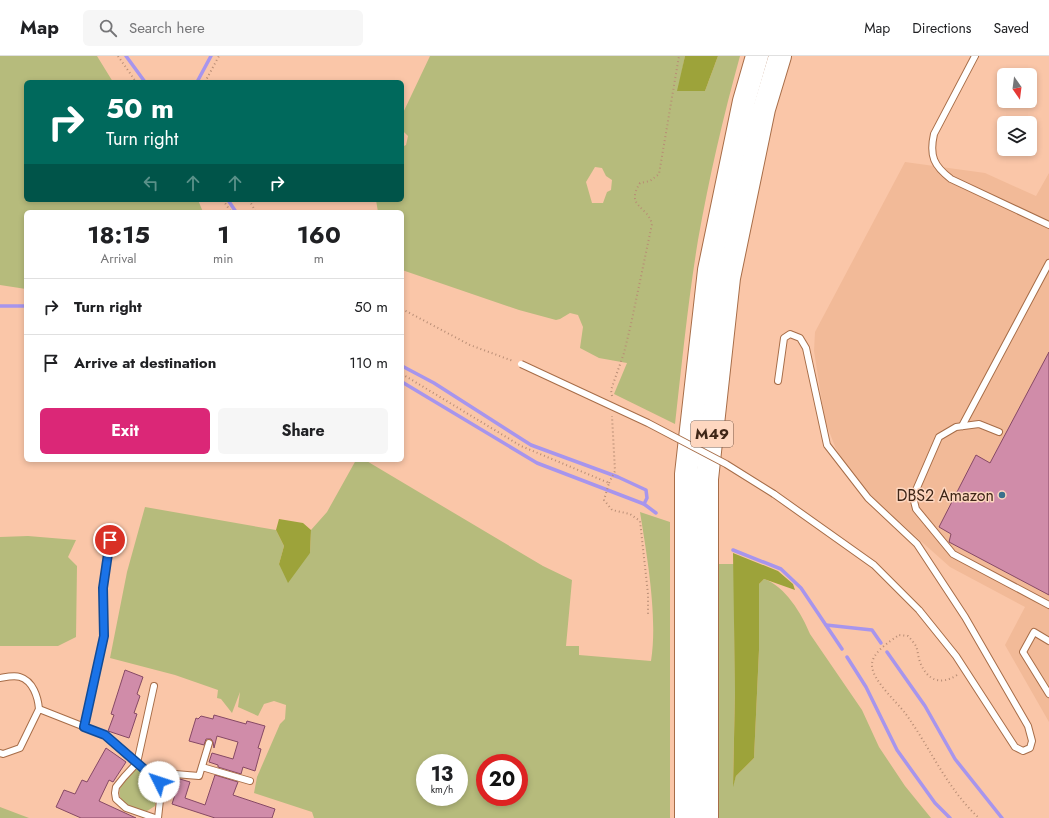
<!DOCTYPE html>
<style>
:root{--surface:#fff;--page:#f6f6f6;--text:#202124;--muted:#757577;--line:#e0e0e0;--accent:#db2777}
body{margin:0;font-family:Jost,sans-serif;background:var(--page);color:var(--text);height:100vh;display:flex;flex-direction:column;font-size:15px;white-space:nowrap}
*{box-sizing:border-box;margin:0}
p{font-size:13px;color:var(--muted)}
.icon{flex:none;width:22px;height:22px;fill:none;stroke:currentColor;stroke-width:2;stroke-linecap:round;stroke-linejoin:round}
.map{position:relative;flex:1;overflow:hidden}
.drawer{position:absolute;left:24px;top:154px;width:380px;height:252px;display:flex;flex-direction:column;background:var(--surface);border-radius:6px;box-shadow:0 2px 6px #0003}
.drawer>*{flex:none}
.banner{position:absolute;left:24px;top:24px;width:380px;height:122px;border-radius:6px;box-shadow:0 2px 6px #0003;background:#00695c;color:#fff;overflow:hidden}
.needle{width:26px;rotate:166deg}
.controls{position:absolute;left:997px;top:12px;display:grid;gap:8px}
.controls a{display:grid;place-items:center;width:40px;height:40px;border-radius:6px;background:var(--surface);box-shadow:0 2px 6px #0003;font-size:20px}
.speed{position:absolute;left:416px;top:698px;display:flex;gap:8px;font-size:20px;font-weight:700;text-align:center}
.speed>*{display:grid;place-content:center;width:52px;height:52px;border-radius:50%;background:var(--surface);box-shadow:0 2px 6px #0003;line-height:1}
.speed small{font-size:10px;font-weight:400}
.speed .limit{border:6px solid #d22;background:#fff;color:#111}
.pin{position:absolute;display:grid;place-items:center;width:34px;height:34px;color:#fff;margin:-17px;border:2px solid #fff;border-radius:50%;box-shadow:0 1px 4px #0007}
.me{position:absolute;width:44px;margin:-22px;rotate:311deg;stroke-linejoin:round;filter:drop-shadow(0 0 3px #0008)}
.turn{display:flex;align-items:center;gap:14px;height:84px;padding:0 16px;font-size:18px}
.turn .icon{width:52px;height:52px;stroke-width:2.5}
.turn b{display:block;font-size:28px;line-height:34px}
.lanes{display:flex;align-items:center;height:38px;padding:0 16px;background:#0003;justify-content:center;gap:20px;direction:ltr}
.lanes .off{opacity:.35}
.eta{display:flex;justify-content:space-evenly;align-items:center;height:68px;text-align:center}
.eta b{font-size:24px;font-weight:700;line-height:28px}
.cta{display:flex;gap:8px;margin-top:auto;padding:8px 16px}
.cta a{flex:1;height:46px;border-radius:6px;background:var(--accent);color:#fff;font-size:16px;font-weight:700;line-height:46px;text-align:center}
.cta a+a{background:var(--page);color:var(--text)}
ul{padding:0;list-style:none}
li{display:flex;align-items:center;gap:12px;height:56px;padding:0 16px;border-top:1px solid var(--line)}
li div{flex:1}
li b{display:block;font-size:15px}
li em{font-style:normal}
header{display:flex;align-items:center;gap:24px;box-sizing:border-box;height:56px;padding:0 20px;background:var(--surface);border-bottom:1px solid var(--line)}
header strong{font-size:19px}
nav{display:flex;gap:22px;margin-inline-start:auto;font-size:14px}
.search{width:280px;height:36px;background:var(--page);display:flex;align-items:center;gap:10px;box-sizing:border-box;padding:0 14px;border-radius:6px;color:var(--muted);font-size:15px}
.map>svg:first-child{display:block}
.built{fill:#f2ba98}
.green{fill:#b6bb7c;fill-rule:evenodd}
.forest{fill:#9da33a}
.lines{fill:none;stroke-linecap:round;stroke-linejoin:round}
.stream{stroke:#a795ed;stroke-width:3.5}
.building{fill:#d08ca9;stroke:#864965}
.lane-casing{stroke:#a76d48;stroke-width:8}
.highway-casing{stroke:#a76d48;stroke-width:24}
.path{stroke:#b88d75;stroke-width:2;stroke-dasharray:1 3;stroke-linecap:butt}
.lane{stroke:#fff;stroke-width:6}
.highway{stroke:#fff;stroke-width:22}
.lane-bridge-casing{stroke:#a76d48;stroke-width:8;stroke-linecap:butt}
.lane-bridge{stroke:#fff;stroke-width:6}
.route-casing{stroke:#114b97;stroke-width:10}
.route{stroke:#1a73e8;stroke-width:7}
.poi-dot{fill:#3a718c;stroke:#fed7c0;stroke-width:1.5}
.labels{text-anchor:middle;stroke-width:3;stroke-linejoin:round;paint-order:stroke}
.shield{fill:#fed7c0;stroke:#785b4a;stroke-width:1}
.shield-label{font-size:15px;font-weight:bold;fill:#3f2617}
.poi-label{font-size:16px;fill:#3f2617;stroke:#fed7c0;text-anchor:end}
</style>
<header>
<strong>Map</strong>
<div class="search"><svg class="icon" aria-label="search" viewBox="0 0 24 24"><circle cx="10" cy="10" r="6"/><path d="M15 15l6 6"/></svg>Search here</div>
<nav><a>Map</a><a>Directions</a><a>Saved</a></nav>
</header>
<div class="map">
<svg width="1049" height="762" viewBox="0 0 1049 762">
<rect width="100%" height="100%" fill="#fac6a8"/>
<path class="built" d="M905 106 985 117 1036 140 1049 117V666L1005 589 1025 551 950 511 878 447 850 414 836 393 825 365 814 295 815 276Z"/>
<g class="green">
<path d="M0 0H97L113 26H26V144H198L203 156H26V233L0 229Z"/>
<path d="M430 0H685L678 35H705L718 0H740C723 61 709 122 698 184 688 245 682 307 675 368L614 338 627 307 599 302 580 292 583 271 578 259 570 257 560 263 556 264 519 254 402 214V156H378L376 144H402V91L406 89 408 80 402 74V59ZM595 111 602 112 606 120 612 124 611 134 607 136 603 147H592L586 126Z"/>
<path d="M356 404H365L543 510 572 524 566 590H579V599L651 605C658 562 647 500 640 456L670 466V762H314L312 756 254 737 257 721 280 668 285 663 286 649 274 645 264 648 258 660 238 651 240 636 232 657 221 643 217 642 218 634 175 619 110 602 127 516 145 451 276 474 284 490 279 508 310 497 311 474 327 456ZM425 707H459V741H425ZM485 707H519V741H485Z"/>
<path d="M28 480 76 484 68 501 77 510 76 581 58 590H0V481Z"/>
<path d="M717 508H734L735 635 733 729 736 720 754 702 759 594V528L764 523C785 530 802 558 810 578L862 654 879 691 905 730 931 762H717Z"/>
<path d="M138 713C152 723 160 732 155 750L147 755C128 753 109 742 126 723 129 718 132 714 138 713Z"/>
<path d="M0 751 29 762H0Z"/>
</g>
<g class="forest">
<path d="M685 0H718L705 35H677Z"/>
<path d="M279 463 303 467 311 474 310 497 288 527 279 508 284 490 276 474Z"/>
<path d="M733 497 778 515 793 528 795 534 764 523 759 528V594L754 702 736 720 733 731 735 635Z"/>
</g>
<g class="lines">
<g class="stream">
<path d="M126 0 145 26"/>
<path d="M197 26 211 0"/>
<path d="M228 144 236 156"/>
<path d="M0 250H26"/>
<path d="M402 310 434 327 531 389 618 421 646 434 647 442 644 448"/>
<path d="M402 326 537 407 644 448 656 457"/>
<path d="M733 494 781 513 801 532 842 593"/>
<path d="M826 569 872 574 881 587"/>
<path d="M887 596 925 650 955 703 1002 762"/>
<path d="M847 601 866 631 897 694 935 747 950 762"/>
</g>
</g>
<g class="building">
<path d="M1049 296V539L949 486 951 478 939 471 976 399 990 407Z"/>
<path d="M125 614 143 621 137 638 140 640 134 657 137 658 129 682 108 675 114 659 111 658Z"/>
<path d="M214 659 246 668 247 665 265 670 258 692 261 693 255 715 243 711 241 718 218 711V709L209 706 212 697 233 703 238 686 217 680 214 692 213 686 211 683H206L204 689 189 685 196 662 198 663 201 660 213 663Z"/>
<path d="M106 692 126 706 113 726 109 724 99 745 136 762H81L56 751 64 734 75 738 82 724 87 726Z"/>
<path d="M215 719 238 726 233 739 275 753 272 762H215L172 748 180 723 190 726 185 742 205 749Z"/>
</g>
<g class="lines">
<defs>
<g id="lane">
<path d="M975 0 934 78C929 100 934 110 951 123L1049 169"/>
<path d="M962 370 1049 207"/>
<path d="M999 376 979 368 956 371 939 381 913 441 916 453 953 498 1049 549"/>
<path d="M774 438 874 509 919 554 956 600 1015 691 1023 695 1030 692 1032 685 1028 670 965 561 917 488 868 442 827 389 806 292 800 282 790 278 784 282 778 325"/>
<path d="M1049 585 1034 576 1023 596 1049 638"/>
<path d="M0 622C6 621 14 619 20 621 33 625 38 641 39 653"/>
<path d="M154 630 137 707 124 721 116 731 115 737 116 743 126 752 155 762"/>
<path d="M84 671 104 580 103 532 110 484"/>
<path d="M0 697 3 698 20 692 39 653 105 679 159 726 160 744 158 762"/>
<path d="M202 711 250 725"/>
<path d="M159 726 175 718 199 720 209 687"/>
</g>
<g id="highway">
<path d="M686 762V418L709 214 744 45 757 0"/>
<path d="M707 762V423L729 222 764 53 780 0"/>
</g>
</defs>
<use href="#lane" class="lane-casing"/>
<use href="#highway" class="highway-casing"/>
<g class="path">
<path d="M118 0 136 26"/>
<path d="M205 26 219 0"/>
<path d="M223 144 231 156"/>
<path d="M249 144 256 156"/>
<path d="M402 253 470 289 513 305"/>
<path d="M402 318 521 390 609 427 604 444 612 454 630 458 640 465 648 538V560"/>
<path d="M612 340 611 334 624 297 631 268 652 168C647 149 625 151 640 127L650 125 659 118 679 0"/>
<path d="M609 427 615 415 612 360"/>
<path d="M957 619C940 630 927 624 920 606 918 601 918 595 916 590 914 587 911 583 908 580L899 579C889 586 871 597 872 610 873 625 896 645 905 657 930 691 947 733 979 762"/>
</g>
<use href="#lane" class="lane"/>
<use href="#highway" class="highway"/>
<defs>
<path id="lane-bridge" d="M521 308 648 367 726 408 774 438"/>
</defs>
<use href="#lane-bridge" class="lane-bridge-casing"/>
<use href="#lane-bridge" class="lane-bridge"/>
</g>
<g class="lines">
<defs>
<path id="route" d="M110 484 103 532 104 580 84 671 105 679 159 726"/>
</defs>
<use href="#route" class="route-casing"/>
<use href="#route" class="route"/>
</g>
<circle class="poi-dot" cx="1002" cy="439" r="4"/>
<g class="labels">
<rect class="shield" x="691" y="365" width="42" height="26" rx="3"/>
<g class="shield-label">
<text x="712" y="383">M49</text>
</g>
<g class="poi-label">
<text x="994" y="445">DBS2 Amazon</text>
</g>
</g>
</svg>
<div class="controls">
<a><svg class="needle" viewBox="-14 -14 28 28"><path d="M0-13l5 13h-10z" fill="#e53935"/><path d="M0 13l5-13h-10z" fill="#757577"/></svg></a>
<a><svg class="icon" aria-label="layers" viewBox="0 0 24 24"><path d="M12 4l9 5-9 5-9-5zM3 14l9 5 9-5"/></svg></a>
</div>
<div class="speed"><div>13<small>km/h</small></div><div class="limit">20</div></div>
<div class="pin" style="left:110px;top:484px;background:#d93025"><svg class="icon" aria-label="arrive" viewBox="0 0 24 24"><path d="M6 21V4h12l-3 4 3 4H6"/></svg></div>
<svg class="me" style="left:159px;top:726px" viewBox="-20 -20 40 40"><circle r="19" fill="#fff"/><path d="M0-13L10 11 0 6-10 11z" fill="#1a73e8"/></svg>
<div class="banner">
<div class="turn"><svg class="icon" aria-label="right" viewBox="0 0 24 24"><path d="M7 20v-9h11M14 6l5 5-5 5"/></svg><div><b>50 m</b>Turn right</div></div>
<div class="lanes"><svg class="icon off" aria-label="left" viewBox="0 0 24 24"><path d="M17 20v-9H6M10 6l-5 5 5 5"/></svg><svg class="icon off" aria-label="ahead" viewBox="0 0 24 24"><path d="M12 20V5M6 11l6-6 6 6"/></svg><svg class="icon off" aria-label="ahead" viewBox="0 0 24 24"><path d="M12 20V5M6 11l6-6 6 6"/></svg><svg class="icon" aria-label="right" viewBox="0 0 24 24"><path d="M7 20v-9h11M14 6l5 5-5 5"/></svg></div>
</div>
<section class="drawer">
<div class="eta">
<div><b>18:15</b><p>Arrival</p></div>
<div><b>1</b><p>min</p></div>
<div><b>160</b><p>m</p></div>
</div>
<ul>
<li><svg class="icon" aria-label="right" viewBox="0 0 24 24"><path d="M7 20v-9h11M14 6l5 5-5 5"/></svg><div><b>Turn right</b></div><em>50 m</em></li>
<li><svg class="icon" aria-label="arrive" viewBox="0 0 24 24"><path d="M6 21V4h12l-3 4 3 4H6"/></svg><div><b>Arrive at destination</b></div><em>110 m</em></li>
</ul>
<div class="cta"><a>Exit</a><a>Share</a></div>
</section>
</div>
